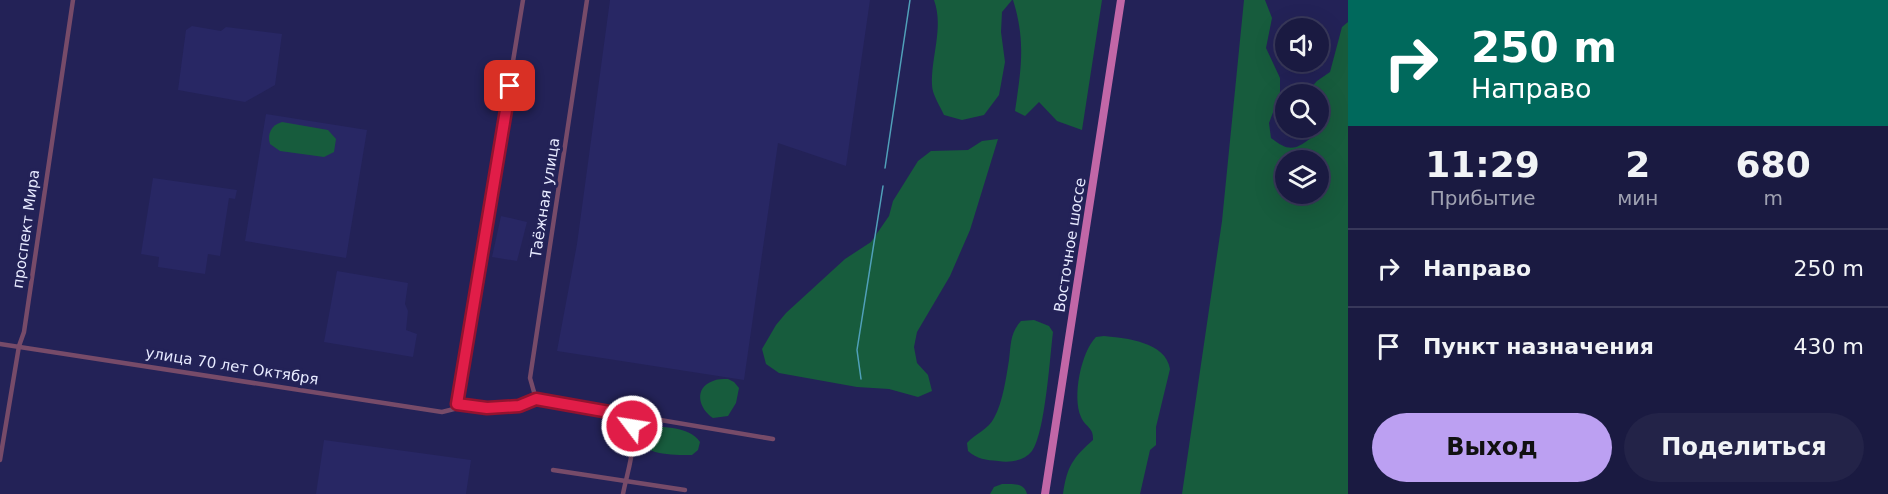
<!DOCTYPE html>
<html lang="ru">
<meta charset="utf-8">
<style>
:root{--surface:#1a1a41;--page:#232348;--text:#f1f3f6;--muted:#9fa1b1;--line:#38385a;--accent:#bca0f2}
body{margin:0;font-family:"DejaVu Sans",sans-serif;background:var(--page);color:var(--text);height:100vh;display:flex;flex-direction:column;font-size:22px;white-space:nowrap}
*{box-sizing:border-box;margin:0}
p{font-size:20px;color:var(--muted)}
.icon{flex:none;width:33px;height:33px;fill:none;stroke:currentColor;stroke-width:2;stroke-linecap:round;stroke-linejoin:round}
.map{position:relative;flex:1;overflow:hidden}
.side{display:flex;flex-direction:column;background:var(--surface);width:540px}
.side>*{flex:none}
.guide{background:#00695c;color:#fff;overflow:hidden}
.controls{position:absolute;left:1275px;top:18px;display:grid;gap:12px}
.controls a{display:grid;place-items:center;width:54px;height:54px;border-radius:50%;background:var(--surface);box-shadow:0 6px 24px #0002,0 0 0 2px var(--line);font-size:30px}
.pin{position:absolute;display:grid;place-items:center;width:51px;height:51px;color:#fff;margin:-26px;border-radius:12px;box-shadow:0 3px 9px #0006}
.me{position:absolute;width:66px;margin:-33px;rotate:301deg;stroke-linejoin:round;filter:drop-shadow(0 0 4px #0008)}
.turn{display:flex;align-items:center;gap:21px;height:126px;padding:0 24px;font-size:27px}
.turn .icon{width:78px;height:78px;stroke-width:2.5}
.turn b{display:block;font-size:42px;line-height:51px}
.eta{display:flex;justify-content:space-evenly;align-items:center;height:102px;text-align:center}
.eta b{font-size:36px;font-weight:600;line-height:42px}
.primary-button{display:flex;gap:12px;margin-top:auto;padding:12px 24px}
.primary-button a{flex:1;height:69px;border-radius:36px;background:var(--accent);color:#111;font-size:24px;font-weight:600;line-height:69px;text-align:center}
.primary-button a+a{background:var(--page);color:var(--text)}
ul{padding:0;list-style:none}
li{display:flex;align-items:center;gap:18px;height:78px;padding:0 24px;border-top:2px solid var(--line)}
li div{flex:1}
li b{display:block;font-size:22px}
li em{font-style:normal}
main{display:flex;flex:1;min-height:0}
.map>svg:first-child{display:block}
.built{fill:#282764}
.green{fill:#175c3d;fill-rule:evenodd}
.lines{fill:none;stroke-linecap:round;stroke-linejoin:round}
.stream{stroke:#50a0b9;stroke-width:1.5}
.minor{stroke:#774b69;stroke-width:4.5}
.primary{stroke:#c167a7;stroke-width:8}
.route-casing{stroke:#92132f;stroke-width:15}
.route{stroke:#e11d48;stroke-width:10}
.labels{text-anchor:middle;stroke-width:6;stroke-linejoin:round;paint-order:stroke}
.street-label{font-size:15px;fill:#e7eaff;stroke:#232257}
</style>
<main>
<div class="map">
<svg width="1348" height="494" viewBox="0 0 1348 494">
<rect width="100%" height="100%" fill="#232257"/>
<g class="built">
<path d="M610 0H870L846 166 778 143 744 380 557 351 577 244Z"/>
<path d="M192 26 221 31 226 27 282 34 275 85 245 102 178 90 186 30Z"/>
<path d="M266 114 367 130 346 258 245 241Z"/>
<path d="M153 178 237 190 235 199 229 198 220 256 208 254 205 274 158 267 159 257 141 254Z"/>
<path d="M501 216 527 222 517 261 492 257Z"/>
<path d="M337 271 408 283 405 304 408 311 406 330 417 334 413 357 324 342Z"/>
<path d="M324 440 471 460 466 494H316Z"/>
</g>
<g class="green">
<path d="M934 0H1012L1002 12 1001 32 1005 62 999 95 984 115 962 120 944 115C940 106 932 94 932 85 931 56 944 28 934 0Z"/>
<path d="M1013 0H1102L1082 130 1057 121 1039 102 1025 116 1015 111C1021 70 1026 41 1013 0Z"/>
<path d="M1244 0H1265L1272 18 1266 48 1280 78V94L1269 123 1271 138C1288 151 1294 151 1311 138L1312 128H1318V94H1307V92L1317 81 1330 72 1342 27 1348 22V494H1182L1222 221ZM1286 160H1318V194H1286Z"/>
<path d="M282 122 328 130 336 139 334 152 324 157 280 151 270 144C267 134 271 125 282 122Z"/>
<path d="M998 139 970 230 950 276 917 332 914 347 917 363 928 375 932 391 918 397 889 389 857 387 779 373 766 364 762 349 776 325 786 313 845 259 871 242 889 216 893 201 918 161 931 151 968 150 982 141Z"/>
<path d="M1034 320 1049 326 1053 332C1050 357 1045 434 1032 451 1024 461 1010 463 998 461 986 460 977 459 968 451L967 443C975 434 989 429 994 418 1003 402 1006 378 1009 360 1011 344 1010 333 1021 321Z"/>
<path d="M1104 336C1126 338 1166 342 1170 369L1156 427V445L1150 450 1140 494H1063C1067 466 1073 458 1093 440 1094 427 1085 427 1081 417 1072 397 1081 352 1096 337Z"/>
<path d="M728 379 734 382 739 388 736 403 728 416 713 418C699 409 693 388 713 381 717 379 723 379 728 379Z"/>
<path d="M640 426C658 427 689 425 700 442L698 450 692 455C672 455 638 456 634 431Z"/>
<path d="M1002 484C1012 484 1024 482 1027 494H990L994 487Z"/>
</g>
<g class="lines">
<g class="stream">
<path d="M885 168 910 0"/>
<path d="M861 379 857 350 883 186"/>
</g>
<g class="minor">
<path d="M0 344 442 412 454 409 457 404"/>
<path d="M536 399 530 378 587 0"/>
<path d="M457 404 523 0"/>
<path d="M457 404C485 408 509 409 536 399L773 439"/>
<path d="M0 460 19 346 24 332 73 0"/>
<path d="M553 470 685 490"/>
<path d="M623 494C628 467 640 441 626 415"/>
</g>
<path class="primary" d="M1045 494 1121 0"/>
</g>
<g class="lines">
<defs>
<path id="route" d="M510 86 457 404 487 408 519 406 536 399 626 415 632 426"/>
</defs>
<use href="#route" class="route-casing"/>
<use href="#route" class="route"/>
</g>
<g class="labels">
<g class="street-label">
<text transform="translate(545 198) rotate(-81)" y="5">Таёжная улица</text>
<text transform="translate(26 229) rotate(-82)" y="5">проспект Мира</text>
<text transform="translate(1070 245) rotate(-81)" y="5">Восточное шоссе</text>
<text transform="translate(232 366) rotate(9)" y="5">улица 70 лет Октября</text>
</g>
</g>
</svg>
<div class="controls">
<a><svg class="icon" aria-label="sound" viewBox="0 0 24 24"><path d="M4 9h4l5-4v14l-5-4H4zM17 9q2 3 0 6"/></svg></a>
<a><svg class="icon" aria-label="search" viewBox="0 0 24 24"><circle cx="10" cy="10" r="6"/><path d="M15 15l6 6"/></svg></a>
<a><svg class="icon" aria-label="layers" viewBox="0 0 24 24"><path d="M12 4l9 5-9 5-9-5zM3 14l9 5 9-5"/></svg></a>
</div>
<div class="pin" style="left:510px;top:86px;background:#d93025"><svg class="icon" aria-label="arrive" viewBox="0 0 24 24"><path d="M6 21V4h12l-3 4 3 4H6"/></svg></div>
<svg class="me" style="left:632px;top:426px" viewBox="-20 -20 40 40"><circle r="17" fill="#e11d48" stroke="#fff" stroke-width="3"/><path d="M0-11L8 9 0 5-8 9z" fill="#fff"/></svg>
</div>
<section class="side">
<div class="guide">
<div class="turn"><svg class="icon" aria-label="right" viewBox="0 0 24 24"><path d="M7 20v-9h11M14 6l5 5-5 5"/></svg><div><b>250 m</b>Направо</div></div>
</div>
<div class="eta">
<div><b>11:29</b><p>Прибытие</p></div>
<div><b>2</b><p>мин</p></div>
<div><b>680</b><p>m</p></div>
</div>
<ul>
<li><svg class="icon" aria-label="right" viewBox="0 0 24 24"><path d="M7 20v-9h11M14 6l5 5-5 5"/></svg><div><b>Направо</b></div><em>250 m</em></li>
<li><svg class="icon" aria-label="arrive" viewBox="0 0 24 24"><path d="M6 21V4h12l-3 4 3 4H6"/></svg><div><b>Пункт назначения</b></div><em>430 m</em></li>
</ul>
<div class="primary-button"><a>Выход</a><a>Поделиться</a></div>
</section>
</main>
